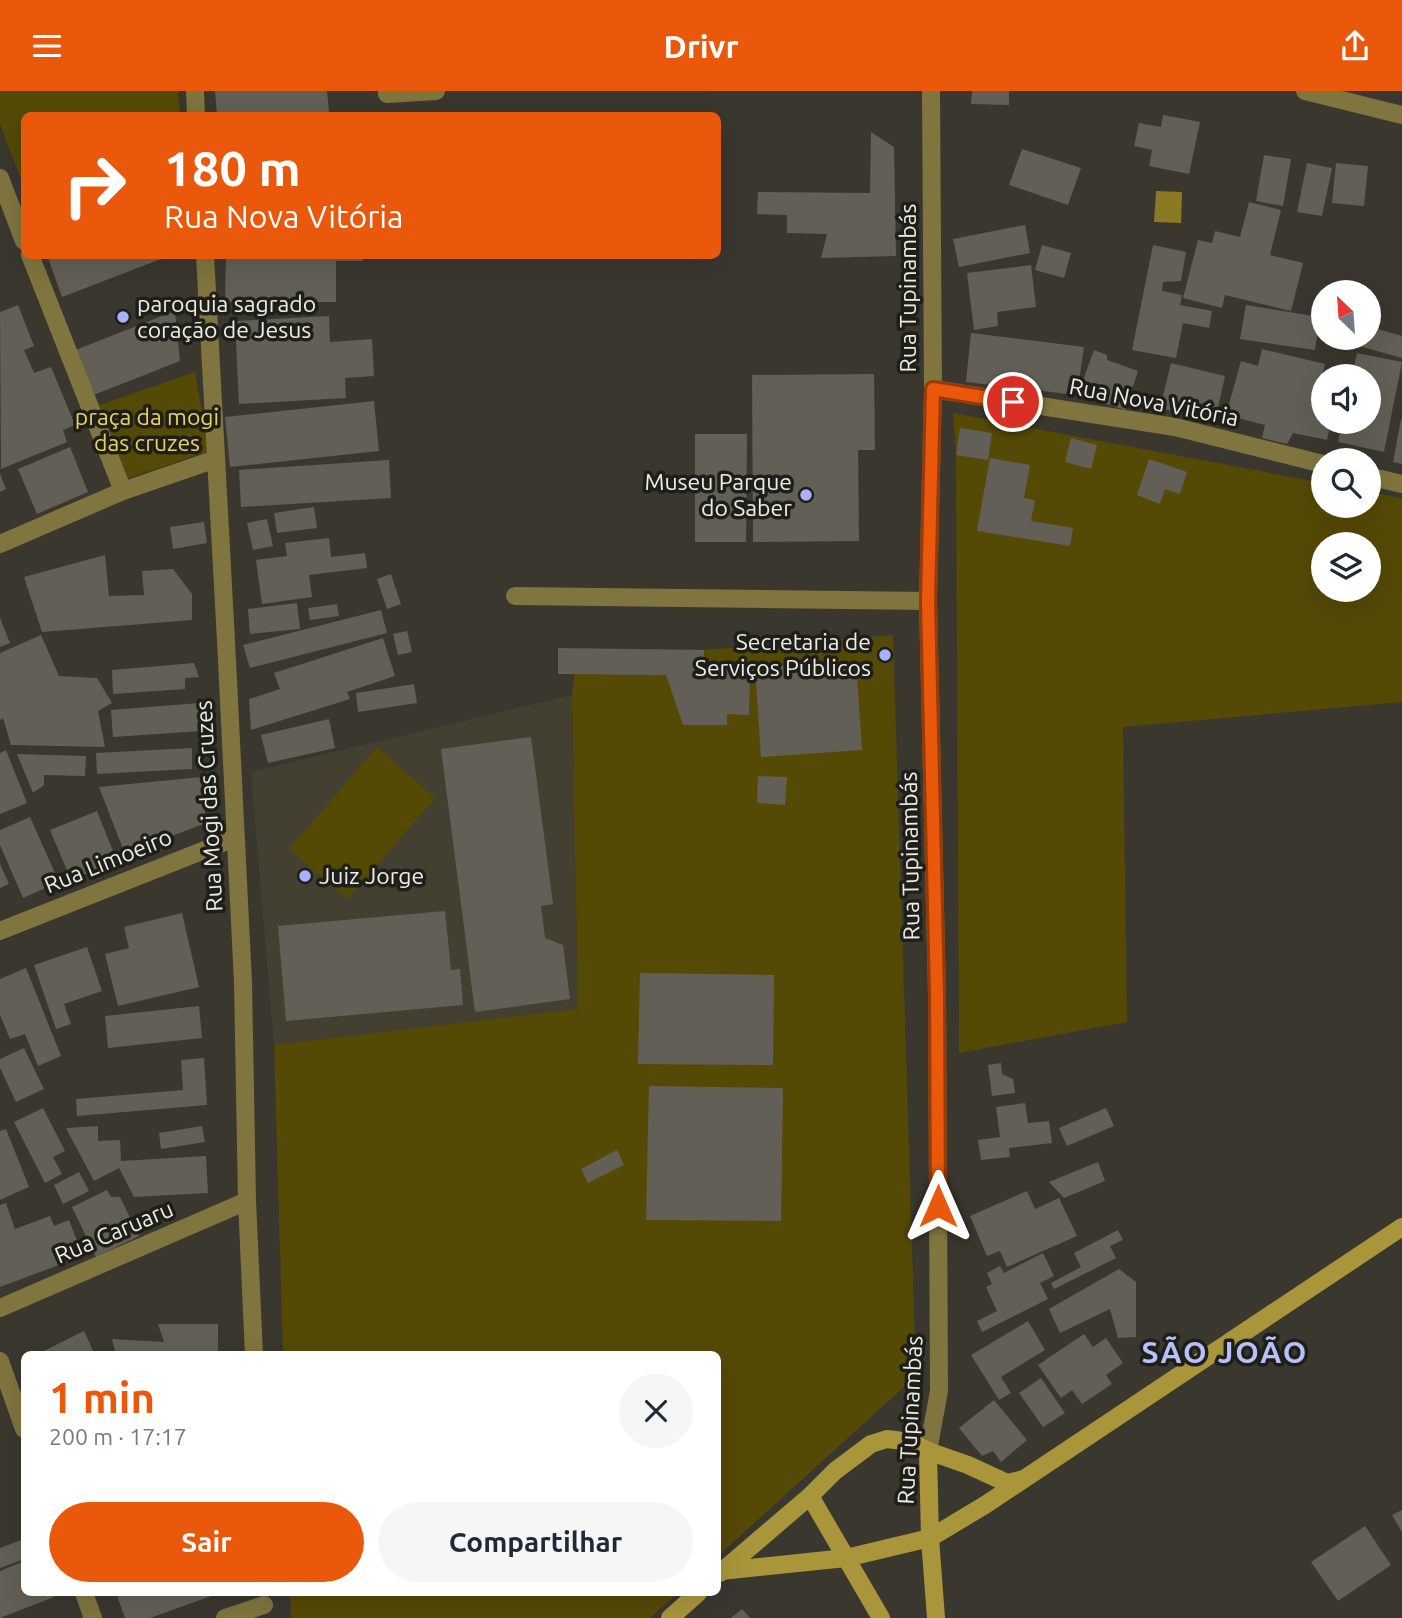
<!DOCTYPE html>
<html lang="pt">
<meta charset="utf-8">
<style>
:root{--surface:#fff;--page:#f6f6f7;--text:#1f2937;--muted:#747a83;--accent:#ea580c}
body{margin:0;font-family:Ubuntu,sans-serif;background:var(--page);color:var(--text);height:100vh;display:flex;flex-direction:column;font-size:26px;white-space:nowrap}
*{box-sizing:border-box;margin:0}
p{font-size:23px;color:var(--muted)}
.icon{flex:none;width:38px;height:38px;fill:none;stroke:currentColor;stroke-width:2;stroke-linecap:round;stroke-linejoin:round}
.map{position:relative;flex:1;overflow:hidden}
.drawer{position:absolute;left:21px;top:1260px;width:700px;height:245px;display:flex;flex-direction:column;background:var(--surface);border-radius:10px;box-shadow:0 7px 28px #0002}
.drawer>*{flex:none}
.top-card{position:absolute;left:21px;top:21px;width:700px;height:147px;border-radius:10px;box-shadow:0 7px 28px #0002;background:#ea580c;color:#fff;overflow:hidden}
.needle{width:46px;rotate:335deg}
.controls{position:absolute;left:1311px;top:189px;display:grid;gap:14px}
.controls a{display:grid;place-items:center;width:70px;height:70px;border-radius:50%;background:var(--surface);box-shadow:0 7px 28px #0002;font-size:35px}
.pin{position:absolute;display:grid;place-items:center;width:60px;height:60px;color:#fff;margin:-30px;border:4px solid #fff;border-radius:50%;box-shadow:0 2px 7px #0007}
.me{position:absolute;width:77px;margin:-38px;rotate:0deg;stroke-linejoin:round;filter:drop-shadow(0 0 5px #0008)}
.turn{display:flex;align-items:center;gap:24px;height:147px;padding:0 28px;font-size:32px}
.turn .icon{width:91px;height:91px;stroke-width:2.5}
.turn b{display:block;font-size:49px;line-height:60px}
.round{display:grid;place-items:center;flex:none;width:74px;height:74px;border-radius:37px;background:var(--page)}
.overview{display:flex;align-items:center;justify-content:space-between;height:119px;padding:0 28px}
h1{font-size:42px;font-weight:700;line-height:52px;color:var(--accent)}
.button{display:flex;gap:14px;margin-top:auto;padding:14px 28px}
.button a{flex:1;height:80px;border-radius:42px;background:var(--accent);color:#fff;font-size:28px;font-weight:700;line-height:80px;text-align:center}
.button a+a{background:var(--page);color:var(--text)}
header{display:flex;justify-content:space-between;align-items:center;height:91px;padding:0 28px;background:var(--accent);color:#fff;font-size:32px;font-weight:700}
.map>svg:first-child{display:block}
.built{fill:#444031}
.green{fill:#554906;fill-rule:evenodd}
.water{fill:#8b7a24}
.building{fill:#626056}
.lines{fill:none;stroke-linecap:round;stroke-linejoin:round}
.street{stroke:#80753f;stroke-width:18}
.secondary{stroke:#a9963b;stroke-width:18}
.route-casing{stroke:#983908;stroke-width:18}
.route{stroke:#ea580c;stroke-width:12}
.poi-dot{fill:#a7b1fc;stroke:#1f1f1a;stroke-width:2.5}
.labels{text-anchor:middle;stroke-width:7;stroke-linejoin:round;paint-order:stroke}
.street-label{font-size:23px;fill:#eeece7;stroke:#1f1f1a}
.poi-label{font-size:23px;fill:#eeece7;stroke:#1f1f1a;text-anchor:start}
.park-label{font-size:23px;fill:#e9d260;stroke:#1f1f1a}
.district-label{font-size:30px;font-weight:bold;letter-spacing:2px;fill:#b7c0f8;stroke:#1f1f1a}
</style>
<header><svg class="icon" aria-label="menu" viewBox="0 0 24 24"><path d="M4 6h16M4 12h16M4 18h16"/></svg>Drivr<svg class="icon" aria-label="share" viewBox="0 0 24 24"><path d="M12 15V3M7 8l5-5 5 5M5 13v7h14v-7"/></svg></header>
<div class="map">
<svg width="1402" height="1527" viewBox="0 0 1402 1527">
<rect width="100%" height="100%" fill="#39372e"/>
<path class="built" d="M572 604 578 919 274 954 251 681Z"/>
<g class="green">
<path d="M0 0H178L180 24H24V96L0 33Z"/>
<path d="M195 281 209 360 123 389 94 316Z"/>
<path d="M953 322 1323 392V415H1368L1369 401 1402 407V611L1123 636 1127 931 959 962 956 364ZM1323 453H1368V499H1323Z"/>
<path d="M893 544 916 1285 718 1465V1264L283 1263 274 954 578 918 572 604 577 562 704 559Z"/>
<path d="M377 656 435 707 348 808 289 758Z"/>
<path d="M290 1502H678L650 1527H291Z"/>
</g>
<path class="water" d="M1156 100 1182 101 1181 132 1154 131Z"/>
<g class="building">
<path d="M215 0H327L329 21 287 24H217Z"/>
<path d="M972 0H1009V14L971 13Z"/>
<path d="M1163 24 1200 31 1189 83 1149 75 1152 59 1134 55 1139 32 1161 36Z"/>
<path d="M871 41 894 56 896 165 821 167 827 143 787 142V124L757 123 758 101 870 102Z"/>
<path d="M1022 58 1081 77 1068 114 1009 94Z"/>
<path d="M1264 64 1291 68 1283 115 1256 110Z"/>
<path d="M1307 72 1332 77 1322 125 1297 121Z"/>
<path d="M1336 72 1368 75 1364 115 1332 112Z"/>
<path d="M1249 111 1281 119 1270 164 1303 172 1291 220 1225 204 1222 217 1183 207 1198 149 1212 152 1215 140 1240 146Z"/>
<path d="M1025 134 1030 162 959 176 953 148Z"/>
<path d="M1042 154 1071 162 1064 187 1035 179Z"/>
<path d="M1153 154 1186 161 1181 190 1163 191 1162 200 1182 204 1180 214 1212 220 1209 237 1183 232 1176 267 1132 259Z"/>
<path d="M47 164H169V165L62 206Z"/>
<path d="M226 164H363V170H336V211H225Z"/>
<path d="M1031 174 1036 216 997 221 998 235 974 239 967 182Z"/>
<path d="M18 214 34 255 24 259 34 282 51 276 75 334 63 339 67 351 1 378 0 221Z"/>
<path d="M1246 214 1320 226 1315 259 1240 248Z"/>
<path d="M175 220 180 270 91 305 73 260Z"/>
<path d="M329 225 330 251 372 248 374 285 345 287 346 307 239 313 235 230Z"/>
<path d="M1368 235 1402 245V267L1352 253 1354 247H1368Z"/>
<path d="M971 242 1084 256 1077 304 966 291Z"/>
<path d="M1262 258 1325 273 1322 285H1323V331H1331L1327 349 1293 342 1287 353 1262 347 1265 334 1226 324 1241 270 1258 275Z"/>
<path d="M1094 259 1107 264V269L1138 280 1125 319 1078 303Z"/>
<path d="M1357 262 1402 271 1384 361 1338 351 1342 331H1368V285H1352Z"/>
<path d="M1171 272 1225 285 1215 330 1160 317Z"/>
<path d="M874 283 875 359H858L859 450 753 451 752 284Z"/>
<path d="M374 310 379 360 230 376 225 326Z"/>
<path d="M1401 328H1402V373L1393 371Z"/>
<path d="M960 337 992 342 988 369 956 364Z"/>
<path d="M695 343H747L746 451H695Z"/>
<path d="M1071 347 1097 354 1091 378 1065 371Z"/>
<path d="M70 356 88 401 37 423 18 378Z"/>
<path d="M990 367 1030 374 1024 407 1035 409 1031 430 1073 437 1070 455 977 440Z"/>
<path d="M1149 368 1187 381 1180 403 1165 398 1160 413 1137 404Z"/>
<path d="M389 369 391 407 241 416 239 379Z"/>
<path d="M0 383 6 398 0 401Z"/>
<path d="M314 416 317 437 277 442 274 422Z"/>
<path d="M267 428 273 455 253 459 247 432Z"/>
<path d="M204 431 207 452 173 458 170 436Z"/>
<path d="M329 447 331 466 365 462 367 477 309 484 312 506 262 513 256 469 287 465 285 452Z"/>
<path d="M105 464 109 505 144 504 142 480 173 478 192 503V529L42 541 24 486Z"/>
<path d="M391 483 401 513 387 518 377 488Z"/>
<path d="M297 512 300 538 250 543 248 518Z"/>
<path d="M337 513 339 525 310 529 308 517Z"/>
<path d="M381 519 387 542 250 577 243 554Z"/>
<path d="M0 527 10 552 0 556Z"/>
<path d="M407 540 412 561 398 564 393 543Z"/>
<path d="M41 544 59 585 97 587 112 612 98 620 105 656 11 654 3 627 0 629V562Z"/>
<path d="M383 547 395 585 347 601 350 608 251 639 249 608 280 598 274 582Z"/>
<path d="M558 557 704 559V578H750L749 624 727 623V634H683L666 584 558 583Z"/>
<path d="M856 570 862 659 761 666 755 577Z"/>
<path d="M194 572 199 586 185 587V598L113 603 112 579Z"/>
<path d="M414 593 417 612 358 621 356 602Z"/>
<path d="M199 612 201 640 113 646 111 619Z"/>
<path d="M329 628 335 657 268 672 261 644Z"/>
<path d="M531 646 553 813 541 815 545 847 563 854 570 908 475 921 441 658Z"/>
<path d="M192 657V678L97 683 96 662Z"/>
<path d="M6 659 27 712 0 723V662Z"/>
<path d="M17 663 86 665 85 685 44 684V694L33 702Z"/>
<path d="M758 685 787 686 785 714 757 712Z"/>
<path d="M201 686 206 732 125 763 99 696Z"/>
<path d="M97 720 117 770 71 789 50 739Z"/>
<path d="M30 726 59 791 23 807 0 754V739Z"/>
<path d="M0 773 9 793 0 797Z"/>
<path d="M445 820 451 879 460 878 463 914 286 930 278 835Z"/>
<path d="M182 822 199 896 118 915 105 863 129 857 124 836Z"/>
<path d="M87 856 102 900 64 913 71 933 56 938 34 874Z"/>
<path d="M26 877 61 965 38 975 25 943 10 948 0 924V888Z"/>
<path d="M640 882 774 884 773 974 638 973Z"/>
<path d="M199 915 202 947 108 957 105 925Z"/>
<path d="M24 957 44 998 16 1011 0 977V968Z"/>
<path d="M204 967 207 1014 77 1025 76 1008 183 999 181 969Z"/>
<path d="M1001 972 1002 983 1013 988 1015 1002 992 1005 988 974Z"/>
<path d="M649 995 783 997 781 1130 646 1129Z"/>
<path d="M1025 1012 1028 1032 1049 1030 1052 1052 1009 1057 1010 1066 981 1069 978 1049 1000 1046 996 1016Z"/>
<path d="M43 1017 65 1060 53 1066 62 1083 45 1092 14 1031Z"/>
<path d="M1106 1017 1114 1035 1067 1055 1059 1037Z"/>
<path d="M98 1035V1050L120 1049 121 1070 206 1065 208 1102 134 1106 119 1077 94 1090 66 1037Z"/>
<path d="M202 1035 205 1051 161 1058 159 1042Z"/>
<path d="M6 1038 29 1096 0 1109V1040Z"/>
<path d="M617 1059 624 1074 588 1092 581 1078Z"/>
<path d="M1098 1071 1105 1090 1064 1107 1049 1091Z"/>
<path d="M79 1081 89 1100 63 1113 54 1094Z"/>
<path d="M107 1099 111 1106H120L139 1145 96 1166 72 1116Z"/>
<path d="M1027 1100 1035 1118 1059 1107 1077 1145 1007 1176 1000 1160 987 1165 970 1125Z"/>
<path d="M6 1112 15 1138 50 1125 54 1135 69 1129 83 1165 0 1196V1114Z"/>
<path d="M1118 1139 1123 1149 1110 1155 1116 1167 1054 1198 1051 1192 1081 1176 1074 1162Z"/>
<path d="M1043 1162 1054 1185 1040 1192 1048 1208 982 1241 977 1230 997 1220 986 1196 992 1193 987 1182 1000 1175 1004 1182Z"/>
<path d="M1119 1178 1136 1191V1246L1118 1247 1110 1218 1060 1242 1049 1218Z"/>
<path d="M1028 1230 1045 1259 1001 1286 1011 1302 999 1309 971 1264Z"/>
<path d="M158 1233H218V1264H116L112 1248 164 1251Z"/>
<path d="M84 1240 95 1264H36Z"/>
<path d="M1084 1243 1093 1256 1106 1247 1123 1272 1106 1284 1112 1293 1082 1313 1072 1299 1061 1307 1038 1274Z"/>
<path d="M1041 1287 1065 1322 1043 1336 1019 1302Z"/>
<path d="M994 1309 1027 1349 1001 1371 993 1360 982 1365 959 1337Z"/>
<path d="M1402 1419V1441L1392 1424Z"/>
<path d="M1365 1435 1391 1474 1338 1510 1311 1471Z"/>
<path d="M24 1448V1468L0 1477V1457Z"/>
<path d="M24 1470V1502H53L54 1506 0 1527V1480Z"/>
<path d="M116 1502H220L150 1527H125Z"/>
<path d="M742 1518 750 1527H731Z"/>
</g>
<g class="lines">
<g class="street">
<path d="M195 0 196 24"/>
<path d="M387 0V3L436 0"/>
<path d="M1305 0 1402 24"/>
<path d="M0 87 24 150"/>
<path d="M30 164 123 400"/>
<path d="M205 164 226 550 243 891 247 1110 254 1264"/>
<path d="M933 298 1175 336 1323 373"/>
<path d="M1368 385 1402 393"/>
<path d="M0 453 123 400 216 368"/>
<path d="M515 505 928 510"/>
<path d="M0 840 235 747"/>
<path d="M0 1217 247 1110"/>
<path d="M0 1270 24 1338"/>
<path d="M928 1360 939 1300 937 904 928 510 933 298 931 0"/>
<path d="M84 1502 93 1527"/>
<path d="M225 1527 264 1514"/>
</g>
<g class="secondary">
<path d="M928 1360 930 1447 936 1527"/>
<path d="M810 1405 881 1527"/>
<path d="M721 1480 846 1467 930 1447 985 1414 1402 1136"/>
<path d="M720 1482 810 1405 835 1380 871 1353 887 1348 911 1351 928 1360 968 1374 1007 1392 1024 1388"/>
<path d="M670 1527 698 1502"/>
</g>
</g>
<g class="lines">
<defs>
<path id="route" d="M938 1115 937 904 928 510 933 298 1013 311"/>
</defs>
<use href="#route" class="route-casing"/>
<use href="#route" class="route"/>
</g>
<g class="poi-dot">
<circle cx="123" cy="226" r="7"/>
<circle cx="806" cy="404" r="7"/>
<circle cx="885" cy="564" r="7"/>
<circle cx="305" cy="785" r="7"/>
</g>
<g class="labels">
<g class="street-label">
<text transform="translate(908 197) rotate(-90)" y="8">Rua Tupinambás</text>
<text transform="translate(1154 311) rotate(11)" y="8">Rua Nova Vitória</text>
<text transform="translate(209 715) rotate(-93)" y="8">Rua Mogi das Cruzes</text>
<text transform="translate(910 765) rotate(-91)" y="8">Rua Tupinambás</text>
<text transform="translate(108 770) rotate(-22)" y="8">Rua Limoeiro</text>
<text transform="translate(114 1141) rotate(-23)" y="8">Rua Caruaru</text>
<text transform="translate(910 1329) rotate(-87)" y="8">Rua Tupinambás</text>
</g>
<g class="poi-label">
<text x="137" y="221">paroquia sagrado<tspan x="137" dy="26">coração de Jesus</tspan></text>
<text x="792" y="399" text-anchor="end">Museu Parque<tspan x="792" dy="26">do Saber</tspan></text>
<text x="871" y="559" text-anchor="end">Secretaria de<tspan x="871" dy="26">Serviços Públicos</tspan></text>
<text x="319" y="793">Juiz Jorge</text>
</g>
<g class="park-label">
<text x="147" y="334">praça da mogi<tspan x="147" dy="26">das cruzes</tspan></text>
</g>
<g class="district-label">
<text x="1225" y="1272">SÃO JOÃO</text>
</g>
</g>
</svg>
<div class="controls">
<a><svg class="needle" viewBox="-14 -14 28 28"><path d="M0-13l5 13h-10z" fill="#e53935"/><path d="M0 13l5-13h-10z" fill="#747a83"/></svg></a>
<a><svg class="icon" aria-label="sound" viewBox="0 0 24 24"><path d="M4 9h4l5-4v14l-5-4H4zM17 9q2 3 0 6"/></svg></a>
<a><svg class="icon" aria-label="search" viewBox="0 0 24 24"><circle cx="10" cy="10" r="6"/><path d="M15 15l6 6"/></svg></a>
<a><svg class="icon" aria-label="layers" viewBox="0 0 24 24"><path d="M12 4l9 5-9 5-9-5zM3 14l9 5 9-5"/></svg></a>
</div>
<div class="pin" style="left:1013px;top:311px;background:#d93025"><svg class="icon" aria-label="arrive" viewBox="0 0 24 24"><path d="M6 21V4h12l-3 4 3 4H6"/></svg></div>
<svg class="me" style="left:938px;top:1115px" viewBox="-20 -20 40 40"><path d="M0-17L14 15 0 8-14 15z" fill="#ea580c" stroke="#fff" stroke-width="4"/></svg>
<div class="top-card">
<div class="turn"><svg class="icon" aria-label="right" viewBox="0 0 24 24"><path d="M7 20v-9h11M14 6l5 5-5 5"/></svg><div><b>180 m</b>Rua Nova Vitória</div></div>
</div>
<section class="drawer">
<div class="overview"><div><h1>1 min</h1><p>200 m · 17:17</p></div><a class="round"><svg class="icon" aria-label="close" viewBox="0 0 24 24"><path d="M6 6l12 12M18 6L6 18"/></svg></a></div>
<div class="button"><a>Sair</a><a>Compartilhar</a></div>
</section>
</div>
